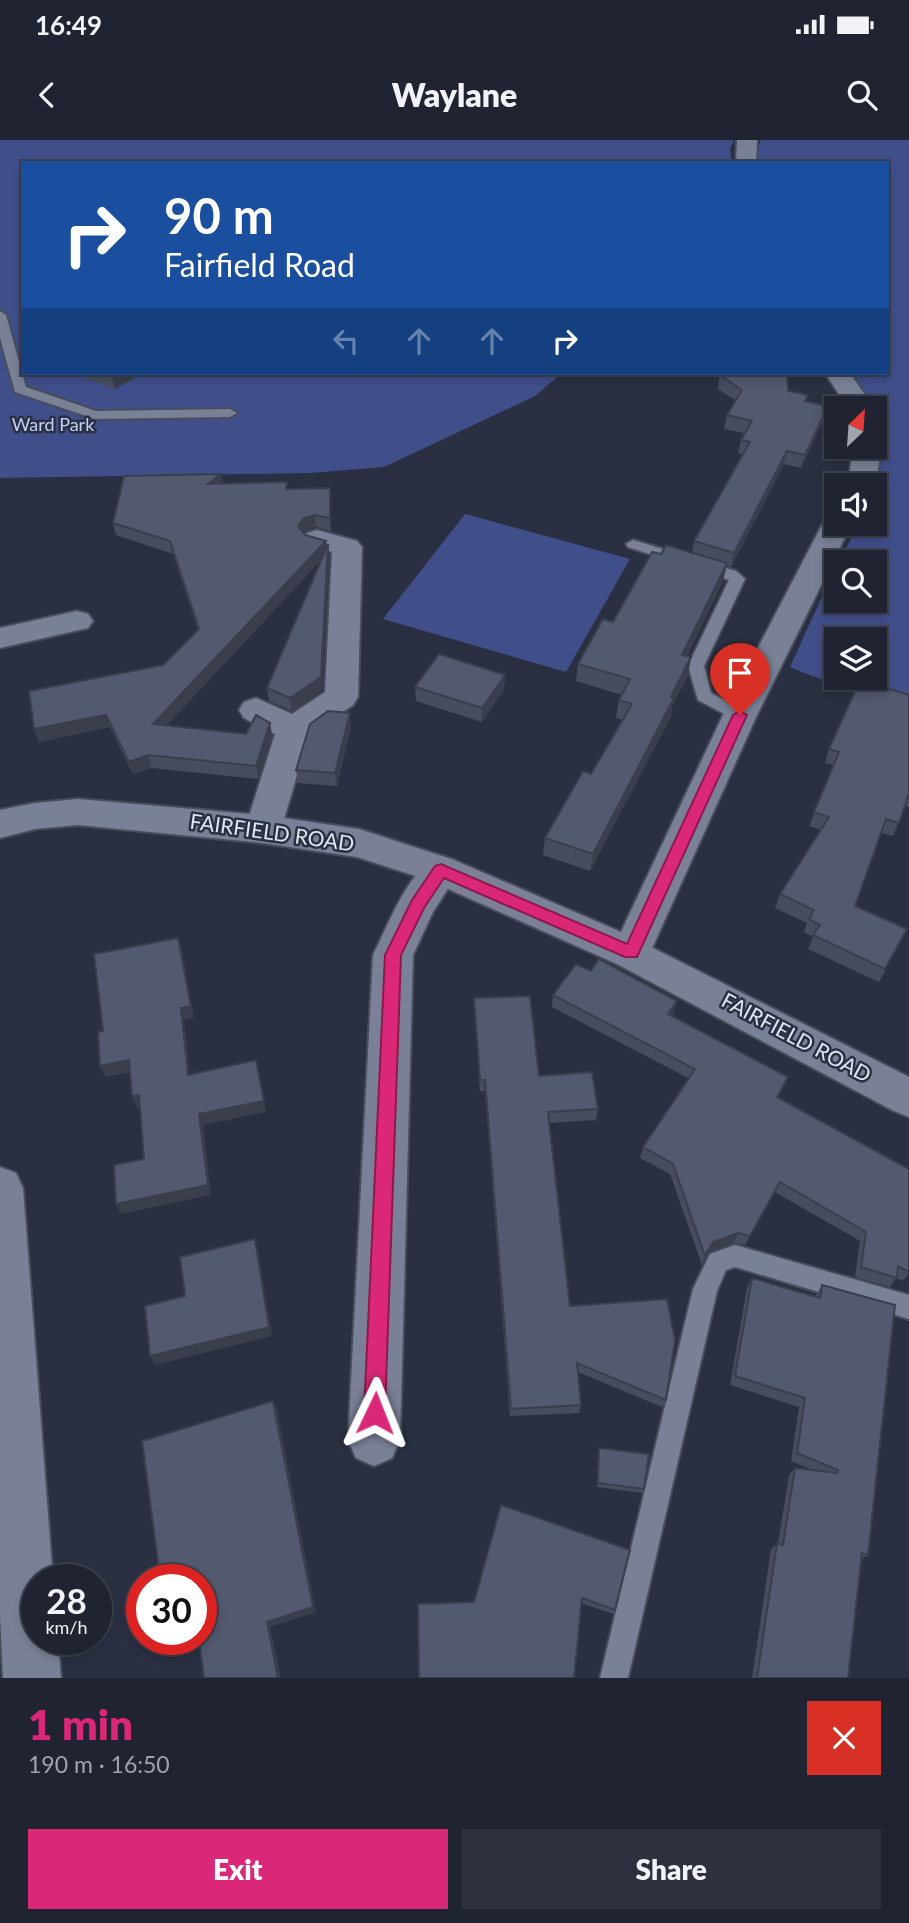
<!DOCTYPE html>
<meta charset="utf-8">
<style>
:root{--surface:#202432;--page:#2d303e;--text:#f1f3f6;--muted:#a2a4ac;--line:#3d414d;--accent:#db2777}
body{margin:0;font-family:Lato,sans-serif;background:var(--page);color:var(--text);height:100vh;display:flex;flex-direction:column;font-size:26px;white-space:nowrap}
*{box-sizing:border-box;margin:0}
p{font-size:23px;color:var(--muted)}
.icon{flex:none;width:38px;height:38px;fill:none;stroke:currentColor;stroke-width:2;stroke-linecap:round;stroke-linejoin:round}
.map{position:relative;height:1538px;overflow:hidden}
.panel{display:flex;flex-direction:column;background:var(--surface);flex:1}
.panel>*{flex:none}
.top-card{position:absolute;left:21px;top:21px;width:868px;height:214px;border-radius:0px;box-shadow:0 4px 10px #0003,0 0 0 2px var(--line);background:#1a4fa0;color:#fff;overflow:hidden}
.needle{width:46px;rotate:25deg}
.fabs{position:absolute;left:824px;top:256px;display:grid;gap:14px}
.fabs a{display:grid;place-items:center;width:63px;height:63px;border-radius:0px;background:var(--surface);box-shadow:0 4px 10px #0003,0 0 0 2px var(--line);font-size:35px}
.speed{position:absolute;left:21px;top:1424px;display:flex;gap:14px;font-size:35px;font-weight:700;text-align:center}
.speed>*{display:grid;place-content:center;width:91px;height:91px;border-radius:50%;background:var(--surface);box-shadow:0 4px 10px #0003,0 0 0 2px var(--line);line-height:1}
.speed small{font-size:18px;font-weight:400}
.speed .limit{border:10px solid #d22;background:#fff;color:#111}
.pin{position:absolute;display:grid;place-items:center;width:60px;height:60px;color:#fff;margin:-72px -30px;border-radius:50% 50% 50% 0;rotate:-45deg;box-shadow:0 0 7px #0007}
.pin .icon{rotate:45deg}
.me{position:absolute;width:77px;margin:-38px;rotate:2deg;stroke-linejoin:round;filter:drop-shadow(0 0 5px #0008)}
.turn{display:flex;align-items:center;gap:24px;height:147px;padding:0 28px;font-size:32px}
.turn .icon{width:91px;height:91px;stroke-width:2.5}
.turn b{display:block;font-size:49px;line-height:60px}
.lanes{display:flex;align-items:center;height:66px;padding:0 28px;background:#0003;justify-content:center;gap:35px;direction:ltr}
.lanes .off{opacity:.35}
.round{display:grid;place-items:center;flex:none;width:74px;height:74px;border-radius:0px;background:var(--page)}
.headline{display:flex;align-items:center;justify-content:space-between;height:119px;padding:0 28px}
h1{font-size:42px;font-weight:800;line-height:52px;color:var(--accent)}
.cta{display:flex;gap:14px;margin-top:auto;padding:14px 28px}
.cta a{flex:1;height:80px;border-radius:0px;background:var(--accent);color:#fff;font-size:28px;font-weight:800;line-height:80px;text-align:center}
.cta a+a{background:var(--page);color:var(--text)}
.status{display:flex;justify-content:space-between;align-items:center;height:49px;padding:0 35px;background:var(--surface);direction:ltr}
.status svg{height:19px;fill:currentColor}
header{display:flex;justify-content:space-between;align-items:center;height:91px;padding:0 28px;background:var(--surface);font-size:32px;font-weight:800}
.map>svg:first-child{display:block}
.green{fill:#404f8a;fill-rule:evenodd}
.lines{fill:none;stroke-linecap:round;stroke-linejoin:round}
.service-casing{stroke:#484d5c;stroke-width:4}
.minor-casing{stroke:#484d5c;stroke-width:4}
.tertiary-casing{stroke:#484d5c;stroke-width:4}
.service{fill:#7a8197;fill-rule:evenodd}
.minor{fill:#7a8197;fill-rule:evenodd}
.tertiary{fill:#7a8197;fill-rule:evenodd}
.wall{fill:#474d5f}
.shaded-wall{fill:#3a3e4d}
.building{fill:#53596e;stroke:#3a3e4d;stroke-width:2}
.route{fill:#db2777;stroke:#8e194d;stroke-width:2}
.labels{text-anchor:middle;stroke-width:5;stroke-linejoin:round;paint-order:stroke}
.far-park-label{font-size:18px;fill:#c2d0fc;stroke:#2a3042}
.street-label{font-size:21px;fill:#e1e5f1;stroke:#2a3042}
</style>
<div class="status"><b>16:49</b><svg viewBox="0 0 49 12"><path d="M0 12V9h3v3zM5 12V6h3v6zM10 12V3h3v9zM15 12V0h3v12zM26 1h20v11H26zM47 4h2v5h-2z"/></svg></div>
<header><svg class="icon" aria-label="back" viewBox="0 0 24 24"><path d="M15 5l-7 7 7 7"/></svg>Waylane<svg class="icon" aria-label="search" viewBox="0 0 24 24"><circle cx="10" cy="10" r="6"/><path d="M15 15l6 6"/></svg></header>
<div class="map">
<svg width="909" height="1538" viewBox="0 0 909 1538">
<rect width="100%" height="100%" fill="#2a3042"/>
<g class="green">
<path d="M0 0H734L730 8 732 23H23V233H562L535 256 384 327 310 333 0 338Z"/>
<path d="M761 0H909V567C870 552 828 544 790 527L836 426V460H875V422H839L859 383H875L879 275 849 233H887V23H756V11ZM836 499H875V537H836Z"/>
<path d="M465 374 630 419 566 532 383 479Z"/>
</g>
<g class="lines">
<defs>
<g id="service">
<path d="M0 171 6 175 26 247 96 271 230 269 237 273 230 277 95 279 15 252 0 198Z"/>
<path d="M633 400 736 431 745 439 704 526 711 553 746 571 748 575 746 579H734L698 560 688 526 729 440 628 407 626 404Z"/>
<path d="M735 1105 909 1155V1179L735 1127 726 1130 717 1151 628 1538H600L693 1149 710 1114Z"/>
</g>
<g id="minor">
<path d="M317 390 357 401 362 407 358 557 353 565 309 595 281 689 276 699 263 703 250 699 245 689 275 594 244 578 239 570 244 562 256 558 292 574 325 552 332 412 307 405 302 399 307 393Z"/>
<path d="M77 471 88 474 93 481 88 488 0 508V488Z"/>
<path d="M441 716 454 720 460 730 433 772 413 815 400 1300 392 1318 374 1326 356 1318 348 1300 373 815C388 786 410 725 441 716Z"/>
<path d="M631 797 909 937V977L894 971 617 824 611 813 617 802Z"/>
</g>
<g id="tertiary">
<path d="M737 0H757L756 23H736Z"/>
<path d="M825 233H850L874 268H848Z"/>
<path d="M875 300 881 306 878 331 872 345H844L850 331 853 306H875Z"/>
<path d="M836 375V383H852L757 575 645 824 631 829 617 824 428 740 357 717 263 703 78 685 35 689 0 698V670L35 663 78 659 263 675 359 689 454 720 621 792 723 575 823 383 828 377Z"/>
<path d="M0 1027 16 1033 23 1048 53 1440H37V1500H58L61 1538H3L0 1476Z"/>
</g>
</defs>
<use href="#service" class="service-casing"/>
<use href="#minor" class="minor-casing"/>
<use href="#tertiary" class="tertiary-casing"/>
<use href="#service" class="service"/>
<use href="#minor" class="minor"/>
<use href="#tertiary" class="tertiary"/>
</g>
<g class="wall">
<path d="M76 233H142L115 249 79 236Z"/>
<path d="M720 233H782L788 251 808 255 806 261 824 279 801 328 784 324 731 427 727 425 723 441 687 516 691 517 688 535 672 566 671 576 590 731 543 715 545 698 591 634 623 580 616 578 619 560 622 555 576 541 578 524 613 482 661 414 692 412 694 401 743 314 738 313 741 300 745 293 724 289 727 275 735 260 718 249Z"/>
<path d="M221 334 223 344 288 349 330 348 331 391 316 387 305 391 304 393 305 395 326 401 329 418 322 550 292 571 269 561 267 548 321 420 167 585 246 594 270 583 272 595 258 639 151 628 133 634 110 587 39 602 34 589 163 525 198 490 173 414 116 395 113 383Z"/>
<path d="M505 535 504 549 482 582 416 561 415 547Z"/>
<path d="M909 555V667L905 666 893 696 881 693 855 766 907 789 879 842 808 809 813 797 804 792 807 783 775 768 780 754 821 690 809 686 834 625 825 623 829 609Z"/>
<path d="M351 586 337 646 298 643 296 630Z"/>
<path d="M553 855 674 872 672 876 783 948 778 958 909 1029V1133L903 1141 896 1138 890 1147 855 1137 860 1101 775 1052 745 1105 734 1103 709 1112 702 1125 670 1034 640 1018 643 1007 688 938 552 867Z"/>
<path d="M474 858 539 936 598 969 596 980 549 983 570 1166 666 1260 662 1267 578 1232 581 1265 579 1273 510 1276 485 951H480L474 869Z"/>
<path d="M752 1138 815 1157 822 1145 868 1415 861 1420 848 1538H752L771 1409 778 1403 789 1335 795 1328 812 1330 791 1321 799 1267 730 1245 747 1148Z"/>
<path d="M599 1308 644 1349 642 1353 597 1347 598 1312Z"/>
<path d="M501 1365 615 1470 613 1474 581 1463 474 1462Z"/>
</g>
<g class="shaded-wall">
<path d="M111 233H142L115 249Z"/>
<path d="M828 266 824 279 801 328 805 315Z"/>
<path d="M787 311 784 324 731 427 734 413Z"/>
<path d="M221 334 223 347 208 344Z"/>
<path d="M330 348 331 361V391L330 378Z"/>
<path d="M315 375 316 387 305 391 299 399 298 386 304 378Z"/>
<path d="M326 401 327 413 156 597 153 584Z"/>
<path d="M328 404 329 418 322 550 292 571 290 558Z"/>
<path d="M727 423 723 441 679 533 682 515Z"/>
<path d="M691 517 688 535 672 566 671 576 590 731 593 714Z"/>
<path d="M505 535 504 549 482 582V568Z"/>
<path d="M350 573 351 586 337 646 335 633Z"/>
<path d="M106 575 110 587 39 602 34 589Z"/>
<path d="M270 583 272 595 258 639 256 626Z"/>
<path d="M148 615 151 628 133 634 129 622Z"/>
<path d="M178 798 182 810 194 878 184 880 191 946 188 935 181 868Z"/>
<path d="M677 861 674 872 665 886 668 874Z"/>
<path d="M129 920 134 932 105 937 100 926Z"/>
<path d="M256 920 266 972 203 985 211 1055 121 1074 116 1064 199 974Z"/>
<path d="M139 955 144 966 137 967 132 956Z"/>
<path d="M738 1093 734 1103 709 1112 702 1125 713 1102Z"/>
<path d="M255 1099 258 1109 272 1196 155 1225 150 1216Z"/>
<path d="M273 1261 277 1269 316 1472 270 1487 281 1538H278L267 1482Z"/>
<path d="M185 1500H203L172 1511 166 1506Z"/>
</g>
<g class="building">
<path d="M721 233H782V234H787L788 251 808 255 805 261 828 266 805 315 787 311 734 413 694 401 750 302 741 300 752 281 727 275 742 250 721 236Z"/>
<path d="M221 334 208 344 287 342 286 349 330 348V378L315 375 304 378 298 386 305 395 326 401 153 584 246 594 256 575 270 583 256 626 148 615 129 622 106 575 34 589 29 551 163 525 199 489 170 401 113 383 124 336Z"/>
<path d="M328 404 321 537 290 558 267 548Z"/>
<path d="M666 405 727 423 682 515 691 517 671 557 674 558 593 714 545 698 583 631 591 634 632 564 619 560 630 539 578 524 603 479 613 482 652 412 661 414Z"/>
<path d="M439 514 505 535 482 568 415 547Z"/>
<path d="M860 540 909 555V653L899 683 886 679 855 766 907 789 885 829 813 795 820 785 809 779 814 770 780 754 829 677 814 672 839 612 829 609Z"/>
<path d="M328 571 350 573 335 633 296 630 310 584Z"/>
<path d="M178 798 191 866 181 868 188 935 256 920 264 961 199 974 208 1045 116 1064 114 1025 144 1019 139 955 132 956 129 920 100 926 98 892 103 891 94 814Z"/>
<path d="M599 819 677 861 668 874 788 937 777 957 909 1029V1132L898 1126 897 1138 861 1127 866 1092 780 1042 750 1096 738 1093 713 1102 705 1116 673 1024 643 1007 695 929 553 855 576 824 591 831Z"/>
<path d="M530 856 539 936 592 932 598 969 548 972 570 1166 667 1159 675 1200 666 1260 577 1223 581 1265 511 1269 485 940H480L474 858Z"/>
<path d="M255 1099 269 1187 150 1216 145 1166 185 1156 180 1117Z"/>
<path d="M752 1138 820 1158 822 1145 895 1165 868 1415 862 1413 848 1538H757L777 1403 783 1405 795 1328 837 1333 838 1330 797 1313 805 1258 735 1236Z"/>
<path d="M273 1261 313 1467 267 1482 278 1538H204L199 1500H201V1440H157L156 1430 159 1429 142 1301Z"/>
<path d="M599 1308 649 1314 644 1349 598 1343Z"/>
<path d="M501 1365 630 1410 615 1470 582 1458 574 1538H419L418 1464 474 1462Z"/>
<path d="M165 1500H185L166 1506Z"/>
</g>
<path class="route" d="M740 571 747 575 637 817H625L444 738 424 768 401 815 385 1273 382 1280 375 1283 367 1280 364 1273 385 815 412 760 435 726 441 724 627 804 733 575Z"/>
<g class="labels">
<g class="far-park-label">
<text x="53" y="291">Ward Park</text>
</g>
<g class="street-label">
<text transform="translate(272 693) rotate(8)" y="7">FAIRFIELD ROAD</text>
<text transform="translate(796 898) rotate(28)" y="7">FAIRFIELD ROAD</text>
</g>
</g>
</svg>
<div class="fabs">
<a><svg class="needle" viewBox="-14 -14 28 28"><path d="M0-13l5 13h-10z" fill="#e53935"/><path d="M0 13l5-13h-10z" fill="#a2a4ac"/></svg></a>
<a><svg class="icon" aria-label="sound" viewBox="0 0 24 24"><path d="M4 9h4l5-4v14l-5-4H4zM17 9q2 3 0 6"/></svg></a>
<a><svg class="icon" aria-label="search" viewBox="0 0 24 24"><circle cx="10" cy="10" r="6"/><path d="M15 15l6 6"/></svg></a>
<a><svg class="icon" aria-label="layers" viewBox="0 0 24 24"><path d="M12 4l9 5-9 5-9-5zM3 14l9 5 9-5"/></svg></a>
</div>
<div class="speed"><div>28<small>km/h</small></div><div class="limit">30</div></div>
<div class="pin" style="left:740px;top:575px;background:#d93025"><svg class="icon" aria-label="arrive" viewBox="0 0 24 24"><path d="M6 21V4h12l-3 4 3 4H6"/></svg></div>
<svg class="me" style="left:375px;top:1273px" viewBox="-20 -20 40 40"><path d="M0-17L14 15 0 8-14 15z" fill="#db2777" stroke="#fff" stroke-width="4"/></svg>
<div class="top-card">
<div class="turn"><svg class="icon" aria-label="right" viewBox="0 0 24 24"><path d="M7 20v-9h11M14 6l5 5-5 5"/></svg><div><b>90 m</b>Fairfield Road</div></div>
<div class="lanes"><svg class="icon off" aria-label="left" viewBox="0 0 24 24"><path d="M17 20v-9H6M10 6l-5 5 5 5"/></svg><svg class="icon off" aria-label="ahead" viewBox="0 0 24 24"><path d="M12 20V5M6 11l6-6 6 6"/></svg><svg class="icon off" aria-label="ahead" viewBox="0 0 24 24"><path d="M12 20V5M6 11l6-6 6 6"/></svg><svg class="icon" aria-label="right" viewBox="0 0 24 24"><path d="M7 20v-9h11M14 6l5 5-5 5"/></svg></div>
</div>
</div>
<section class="panel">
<div class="headline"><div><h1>1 min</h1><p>190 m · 16:50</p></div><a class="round" style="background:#d93025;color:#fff"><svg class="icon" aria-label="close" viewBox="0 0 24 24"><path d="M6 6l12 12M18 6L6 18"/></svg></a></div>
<div class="cta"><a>Exit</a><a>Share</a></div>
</section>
